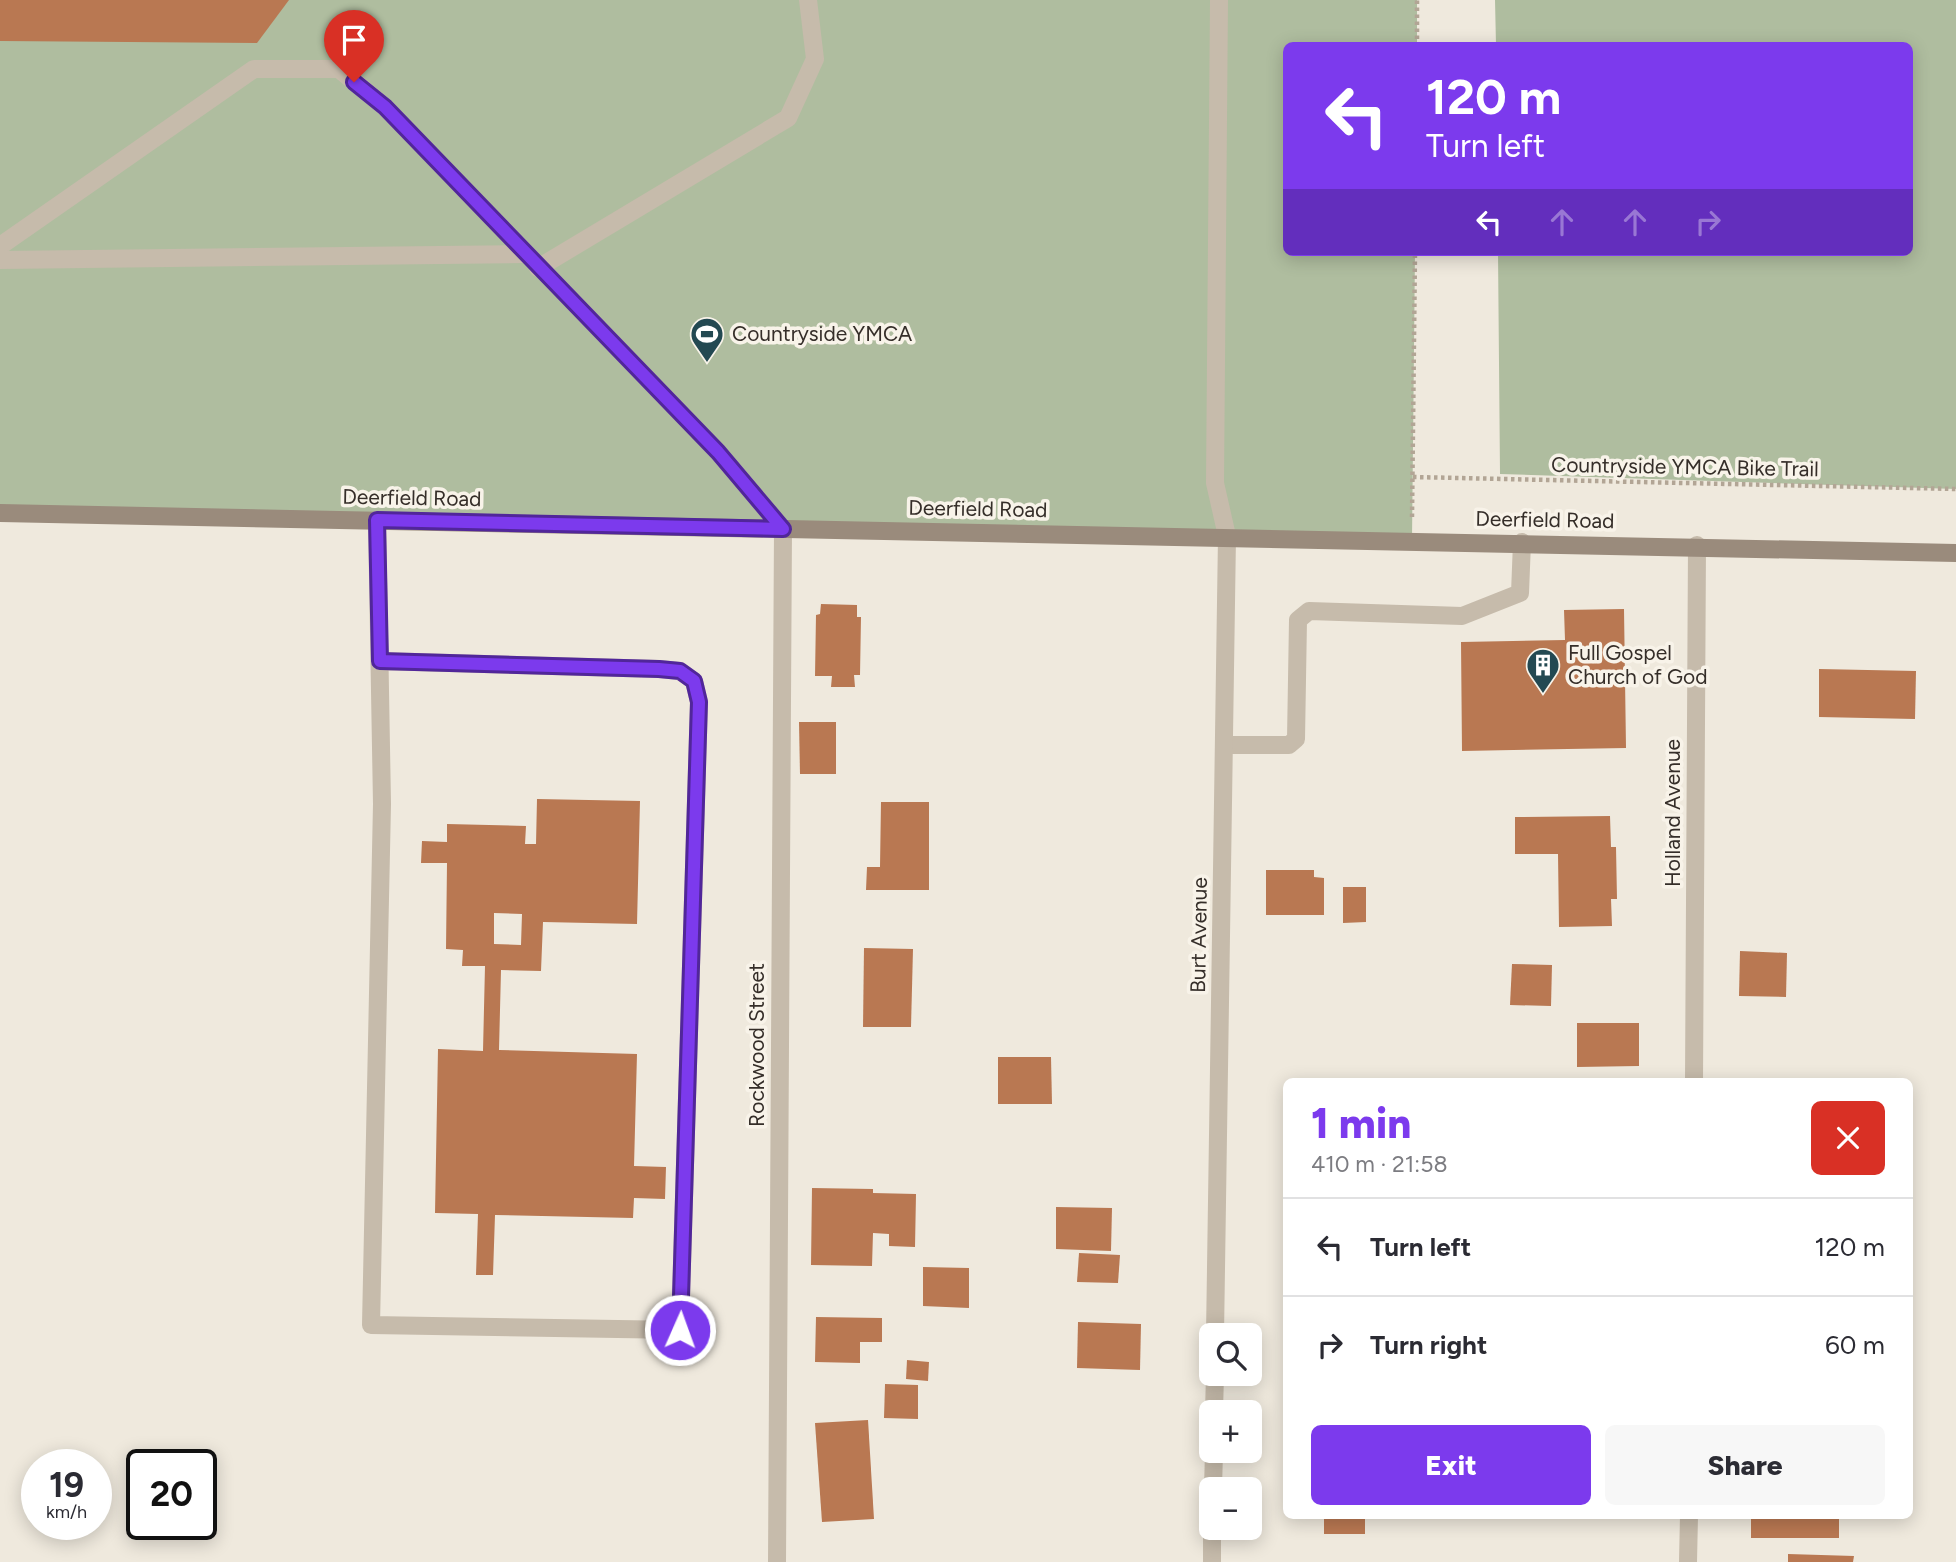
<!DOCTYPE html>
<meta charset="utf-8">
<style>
:root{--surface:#fff;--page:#f7f7f7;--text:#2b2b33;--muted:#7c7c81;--line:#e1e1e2;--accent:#7c3aed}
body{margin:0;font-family:Figtree,sans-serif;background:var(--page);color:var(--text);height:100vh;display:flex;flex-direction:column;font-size:26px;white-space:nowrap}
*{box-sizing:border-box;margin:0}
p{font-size:23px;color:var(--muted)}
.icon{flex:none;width:38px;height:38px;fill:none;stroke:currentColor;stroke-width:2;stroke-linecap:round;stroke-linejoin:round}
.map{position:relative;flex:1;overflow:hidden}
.details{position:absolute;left:1283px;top:1078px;width:630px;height:441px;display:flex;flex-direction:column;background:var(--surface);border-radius:10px;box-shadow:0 4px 18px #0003}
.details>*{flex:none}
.hud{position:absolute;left:1283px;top:42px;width:630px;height:214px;border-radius:10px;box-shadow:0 4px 18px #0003;background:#7c3aed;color:#fff;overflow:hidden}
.tools{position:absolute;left:1199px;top:1323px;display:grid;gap:14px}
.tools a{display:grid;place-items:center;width:63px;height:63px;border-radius:10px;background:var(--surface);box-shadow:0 4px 18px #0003;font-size:35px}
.speed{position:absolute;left:21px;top:1449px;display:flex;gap:14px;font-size:35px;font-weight:700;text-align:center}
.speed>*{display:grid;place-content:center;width:91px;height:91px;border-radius:50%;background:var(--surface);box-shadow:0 4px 18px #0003;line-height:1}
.speed small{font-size:18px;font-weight:400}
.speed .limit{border:4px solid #111;border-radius:10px;background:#fff;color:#111}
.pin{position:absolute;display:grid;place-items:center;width:60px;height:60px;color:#fff;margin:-72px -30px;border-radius:50% 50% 50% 0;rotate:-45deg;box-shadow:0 0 7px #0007}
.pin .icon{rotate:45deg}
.me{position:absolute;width:77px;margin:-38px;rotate:2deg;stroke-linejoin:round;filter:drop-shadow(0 0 5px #0008)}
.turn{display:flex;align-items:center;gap:24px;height:147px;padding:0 28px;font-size:32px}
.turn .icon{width:91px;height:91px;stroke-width:2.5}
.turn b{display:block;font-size:49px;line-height:60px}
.lanes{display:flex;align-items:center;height:66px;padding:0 28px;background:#0003;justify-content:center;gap:35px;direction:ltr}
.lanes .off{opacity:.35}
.round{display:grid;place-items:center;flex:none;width:74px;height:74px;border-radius:10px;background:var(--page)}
.head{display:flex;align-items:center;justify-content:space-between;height:119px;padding:0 28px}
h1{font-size:42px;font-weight:800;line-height:52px;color:var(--accent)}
.button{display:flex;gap:14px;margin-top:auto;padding:14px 28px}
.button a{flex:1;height:80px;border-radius:10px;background:var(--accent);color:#fff;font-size:28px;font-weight:800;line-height:80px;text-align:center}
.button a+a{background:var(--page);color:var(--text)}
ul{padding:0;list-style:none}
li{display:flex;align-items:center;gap:21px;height:98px;padding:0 28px;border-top:2px solid var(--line)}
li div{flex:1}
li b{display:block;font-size:26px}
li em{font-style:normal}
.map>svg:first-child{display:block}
.green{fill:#afbd9f}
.building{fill:#b97852;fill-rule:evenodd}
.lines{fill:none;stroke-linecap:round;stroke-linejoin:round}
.path{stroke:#b2a595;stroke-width:4.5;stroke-dasharray:3.5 3.5;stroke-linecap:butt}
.lane{stroke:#c6bbab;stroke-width:18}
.street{stroke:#c6bbab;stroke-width:18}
.secondary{stroke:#9a8b7c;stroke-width:18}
.route-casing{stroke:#51269a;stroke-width:18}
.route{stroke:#7c3aed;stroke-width:12}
.labels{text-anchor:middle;stroke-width:7;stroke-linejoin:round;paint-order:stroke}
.poi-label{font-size:21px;fill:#352e29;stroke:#f8f3e9;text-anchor:start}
.street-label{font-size:21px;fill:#352e29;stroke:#f8f3e9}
</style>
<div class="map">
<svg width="1956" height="1562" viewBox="0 0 1956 1562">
<rect width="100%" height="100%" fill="#efe9dd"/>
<g class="green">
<path d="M0 0H1417V45L1286 46V252H1415L1412 540 0 513Z"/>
<path d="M1495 0H1956V489L1500 474 1498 252H1909V46L1496 45Z"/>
</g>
<g class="building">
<path d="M0 0H289L257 43 0 41Z"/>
<path d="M821 604 857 605V617H861L860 675H854L855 687H831L832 676H815L816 615 820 614Z"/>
<path d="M1624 609 1626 748 1462 751 1461 642 1565 640 1564 610Z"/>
<path d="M1819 669 1916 671 1915 719 1819 717Z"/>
<path d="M799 722H836V774H800Z"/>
<path d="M537 799 640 801 637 924 543 922 541 971 501 970 499 1050 637 1054 634 1166 666 1167 665 1199 634 1198 633 1218 495 1215 493 1275H476L478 1214 435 1213 438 1049 483 1051 485 966H462L463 950 446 949 447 863H421L422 841 447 842V824L526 826 525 844H536ZM494 913 522 914 521 945 494 944Z"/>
<path d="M881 802H929V890H866L867 867H880Z"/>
<path d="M1610 816 1611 847H1616L1617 899H1611L1612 926 1559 927 1558 854H1515V817Z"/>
<path d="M1266 870H1314V877L1324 878V915H1266Z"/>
<path d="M1343 887H1366V922L1343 923Z"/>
<path d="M864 948 913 949 911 1027H863Z"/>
<path d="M1740 951 1787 953 1786 997 1739 996Z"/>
<path d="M1512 964 1552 965 1551 1006 1510 1005Z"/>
<path d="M1577 1023H1639V1066L1577 1067Z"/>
<path d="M998 1057H1051L1052 1104H998Z"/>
<path d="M812 1188 873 1189V1193L916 1194 915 1247 889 1246V1234L873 1233 872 1266 811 1265Z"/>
<path d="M1056 1207 1112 1208 1111 1251 1056 1249Z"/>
<path d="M1079 1253 1120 1255 1118 1283 1077 1282Z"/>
<path d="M923 1267 969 1268V1308L923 1306Z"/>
<path d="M816 1317 882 1318V1342H860V1363L815 1362Z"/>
<path d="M1078 1322 1141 1324 1140 1370 1077 1368Z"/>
<path d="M907 1360 929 1362 928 1381 906 1379Z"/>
<path d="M885 1384 918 1385V1419L884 1418Z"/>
<path d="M868 1420 874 1519 822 1522 815 1423Z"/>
<rect x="1324" y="1516" width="41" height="18"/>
<rect x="1751" y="1516" width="88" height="22"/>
<path d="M1788 1554 1854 1556 1853 1562H1788Z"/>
</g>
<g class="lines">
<g class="path">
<path d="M1417 46V0"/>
<path d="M1413 477 1956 489"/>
<path d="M1412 517 1415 252"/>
</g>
<g class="lane">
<path d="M1219 0 1215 483 1227 536"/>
<path d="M0 246 254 69H339L385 107 718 452 783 529"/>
<path d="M0 260 525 254"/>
<path d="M538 268 788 118 815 59 808 0"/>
<path d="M377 520 382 804 371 1325 680 1330 699 702 694 681 680 671 659 669 380 661"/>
<path d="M1224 745H1289L1296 739 1298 620 1309 611 1462 616 1520 593 1522 542"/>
</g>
<g class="street">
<path d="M1694 1082 1697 545"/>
<path d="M1215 1335 1227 536"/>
<path d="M1214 1412 1215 1374"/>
<path d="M1213 1489 1214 1451"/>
<path d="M777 1562 783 529"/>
<path d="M1212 1562V1528"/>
<path d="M1688 1562 1689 1516"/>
</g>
<path class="secondary" d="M0 513 1956 553"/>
</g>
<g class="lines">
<defs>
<path id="route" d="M354 82 385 107 718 452 783 529 377 520 380 661 659 669 680 671 694 681 699 702 680 1330"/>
</defs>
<use href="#route" class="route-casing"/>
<use href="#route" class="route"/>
</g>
<defs>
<symbol id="stadium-pin" viewBox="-11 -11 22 30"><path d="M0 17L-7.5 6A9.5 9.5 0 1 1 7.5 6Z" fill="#234952" stroke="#f8f3e9"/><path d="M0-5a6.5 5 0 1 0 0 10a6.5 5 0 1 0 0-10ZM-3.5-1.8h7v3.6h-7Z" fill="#fff"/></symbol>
<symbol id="building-pin" viewBox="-11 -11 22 30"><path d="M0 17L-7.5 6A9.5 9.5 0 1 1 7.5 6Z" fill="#234952" stroke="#f8f3e9"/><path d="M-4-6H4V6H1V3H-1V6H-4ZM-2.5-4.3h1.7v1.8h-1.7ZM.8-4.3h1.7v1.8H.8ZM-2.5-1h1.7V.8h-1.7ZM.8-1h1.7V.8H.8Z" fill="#fff"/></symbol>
</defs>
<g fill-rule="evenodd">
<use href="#stadium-pin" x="688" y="315" width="38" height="52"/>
<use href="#building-pin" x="1524" y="646" width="38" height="52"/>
</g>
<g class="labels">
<g class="poi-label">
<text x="732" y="341">Countryside YMCA</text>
<text x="1568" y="660">Full Gospel<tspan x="1568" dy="24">Church of God</tspan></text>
</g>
<g class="street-label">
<text transform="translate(1685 467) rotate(1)" y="7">Countryside YMCA Bike Trail</text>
<text transform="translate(412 498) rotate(1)" y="7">Deerfield Road</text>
<text transform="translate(978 509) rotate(1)" y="7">Deerfield Road</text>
<text transform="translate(1545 520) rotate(1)" y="7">Deerfield Road</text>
<text transform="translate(1673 813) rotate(-90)" y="7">Holland Avenue</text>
<text transform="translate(1199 935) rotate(-89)" y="7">Burt Avenue</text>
<text transform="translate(757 1045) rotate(-90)" y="7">Rockwood Street</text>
</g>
</g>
</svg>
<div class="tools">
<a><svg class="icon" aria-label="search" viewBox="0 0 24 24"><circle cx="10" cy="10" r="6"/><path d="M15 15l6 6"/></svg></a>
<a>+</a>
<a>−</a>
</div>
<div class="speed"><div>19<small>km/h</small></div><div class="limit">20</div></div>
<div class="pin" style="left:354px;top:82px;background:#d93025"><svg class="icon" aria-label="arrive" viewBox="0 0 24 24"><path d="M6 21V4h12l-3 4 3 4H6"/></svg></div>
<svg class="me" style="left:680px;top:1330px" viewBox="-20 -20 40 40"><circle r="17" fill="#7c3aed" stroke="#fff" stroke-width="3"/><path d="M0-11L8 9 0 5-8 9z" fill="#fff"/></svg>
<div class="hud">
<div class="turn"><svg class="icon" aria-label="left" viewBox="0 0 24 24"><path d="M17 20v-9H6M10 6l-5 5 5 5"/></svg><div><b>120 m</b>Turn left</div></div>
<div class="lanes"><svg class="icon" aria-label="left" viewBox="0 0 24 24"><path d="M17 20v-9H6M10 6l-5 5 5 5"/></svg><svg class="icon off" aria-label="ahead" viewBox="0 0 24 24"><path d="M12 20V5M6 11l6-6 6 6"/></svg><svg class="icon off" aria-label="ahead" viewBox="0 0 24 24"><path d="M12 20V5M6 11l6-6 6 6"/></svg><svg class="icon off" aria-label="right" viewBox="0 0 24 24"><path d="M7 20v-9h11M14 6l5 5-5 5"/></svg></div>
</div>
<section class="details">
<div class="head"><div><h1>1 min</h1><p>410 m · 21:58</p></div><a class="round" style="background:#d93025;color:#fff"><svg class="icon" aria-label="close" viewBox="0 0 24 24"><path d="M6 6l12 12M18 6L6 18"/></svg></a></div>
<ul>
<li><svg class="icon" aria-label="left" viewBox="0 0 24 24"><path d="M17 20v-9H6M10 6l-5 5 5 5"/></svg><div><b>Turn left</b></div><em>120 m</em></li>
<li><svg class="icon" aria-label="right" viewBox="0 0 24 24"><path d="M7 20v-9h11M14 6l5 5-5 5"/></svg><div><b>Turn right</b></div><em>60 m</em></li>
</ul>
<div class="button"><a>Exit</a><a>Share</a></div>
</section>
</div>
